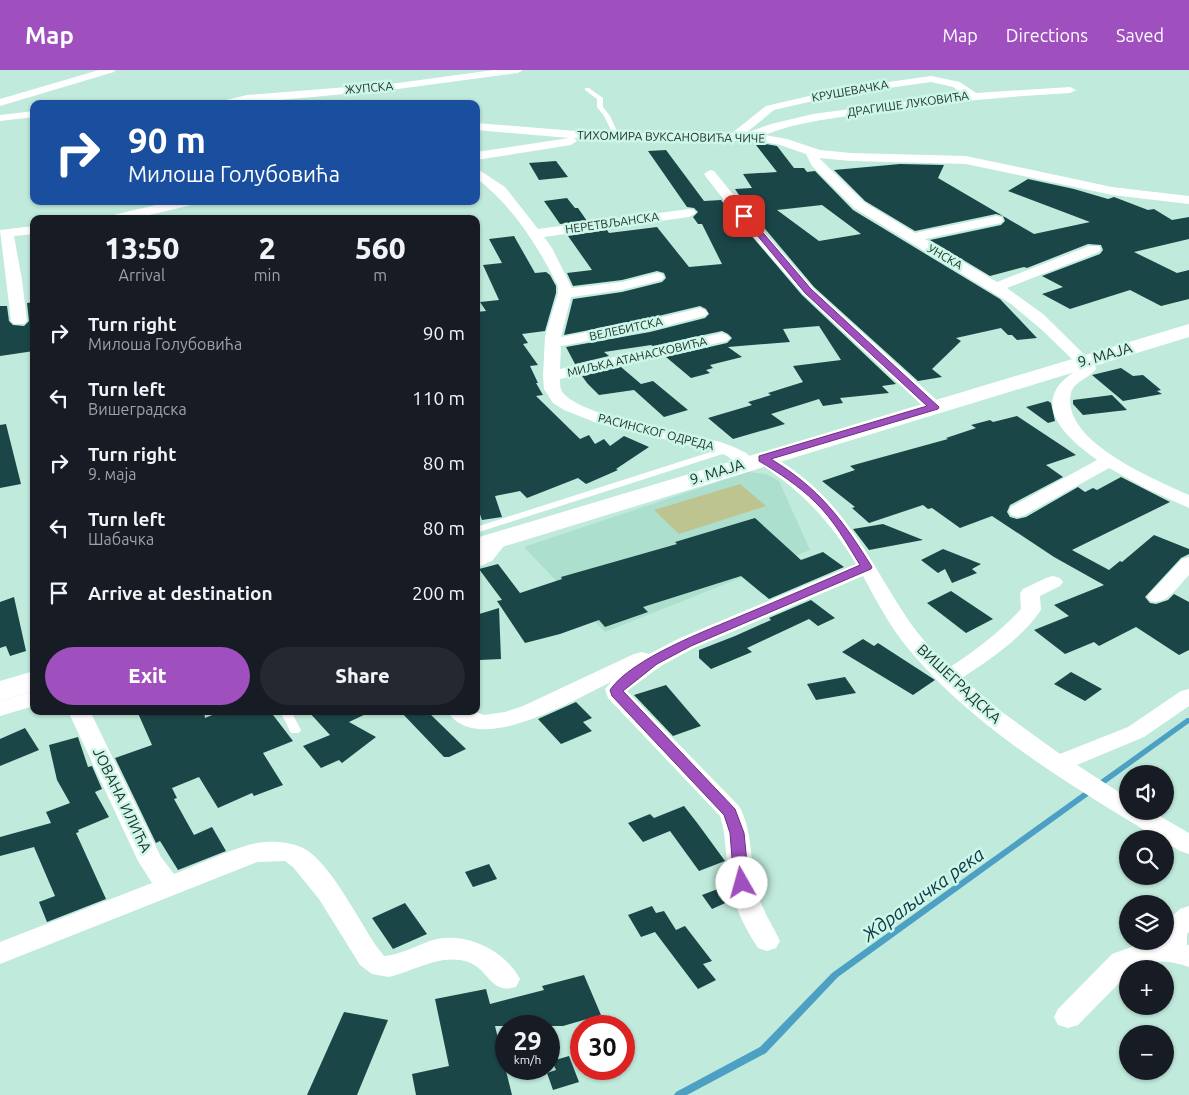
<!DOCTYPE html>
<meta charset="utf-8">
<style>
:root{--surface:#171b24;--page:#242831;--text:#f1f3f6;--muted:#9ea1a6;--accent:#a04fbf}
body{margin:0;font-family:Ubuntu,sans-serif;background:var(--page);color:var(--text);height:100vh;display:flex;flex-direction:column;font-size:19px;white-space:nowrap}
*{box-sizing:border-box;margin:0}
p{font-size:16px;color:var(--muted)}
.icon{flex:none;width:28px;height:28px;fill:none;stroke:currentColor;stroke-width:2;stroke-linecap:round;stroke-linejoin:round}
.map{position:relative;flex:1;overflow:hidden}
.details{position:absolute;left:30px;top:145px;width:450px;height:500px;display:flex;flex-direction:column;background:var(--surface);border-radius:10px;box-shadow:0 1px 4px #0004}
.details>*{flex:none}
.top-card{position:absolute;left:30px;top:30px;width:450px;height:105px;border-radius:10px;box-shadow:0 1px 4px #0004;background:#1a4fa0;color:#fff;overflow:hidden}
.tools{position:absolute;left:1119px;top:695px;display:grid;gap:10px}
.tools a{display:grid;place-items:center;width:55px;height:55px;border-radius:50%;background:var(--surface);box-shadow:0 1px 4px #0004;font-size:25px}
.speed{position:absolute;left:495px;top:945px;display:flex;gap:10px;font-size:25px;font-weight:700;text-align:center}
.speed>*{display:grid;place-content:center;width:65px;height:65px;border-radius:50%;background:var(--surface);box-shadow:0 1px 4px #0004;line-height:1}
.speed small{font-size:12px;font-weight:400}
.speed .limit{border:8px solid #d22;background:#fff;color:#111}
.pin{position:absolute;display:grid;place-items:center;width:42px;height:42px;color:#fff;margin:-21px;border-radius:10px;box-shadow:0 2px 8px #0006}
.me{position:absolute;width:55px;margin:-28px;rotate:353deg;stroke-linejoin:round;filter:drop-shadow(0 0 4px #0008)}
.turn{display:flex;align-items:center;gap:18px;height:105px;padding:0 15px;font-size:22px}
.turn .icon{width:65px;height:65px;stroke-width:2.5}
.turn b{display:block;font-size:35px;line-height:42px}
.eta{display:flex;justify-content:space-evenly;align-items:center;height:85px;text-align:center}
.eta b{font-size:30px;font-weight:800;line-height:35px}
.cta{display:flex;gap:10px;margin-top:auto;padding:10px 15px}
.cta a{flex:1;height:58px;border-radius:30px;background:var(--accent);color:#fff;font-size:20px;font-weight:800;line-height:58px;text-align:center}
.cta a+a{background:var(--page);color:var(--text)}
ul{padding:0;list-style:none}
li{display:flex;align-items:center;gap:15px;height:65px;padding:0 15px}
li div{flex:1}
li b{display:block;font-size:19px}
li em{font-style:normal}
header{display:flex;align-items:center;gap:30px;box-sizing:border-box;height:70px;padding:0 25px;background:var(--accent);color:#fff}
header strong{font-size:24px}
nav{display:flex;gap:28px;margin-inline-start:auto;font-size:18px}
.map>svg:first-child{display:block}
.built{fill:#addfce}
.green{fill:#bec48f}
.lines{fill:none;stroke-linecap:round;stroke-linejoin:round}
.stream{fill:#4ca0c4;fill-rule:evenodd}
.building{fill:#1b4648;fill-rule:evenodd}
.lane{fill:#fff;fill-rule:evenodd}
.street{fill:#fff;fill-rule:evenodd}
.secondary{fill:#fff;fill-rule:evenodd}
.route{fill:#a04fbf;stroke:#68337c}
.labels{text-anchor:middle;stroke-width:5;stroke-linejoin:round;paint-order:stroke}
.far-street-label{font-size:12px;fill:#1f2f29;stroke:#cdf7e8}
.street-label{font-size:15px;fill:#1f2f29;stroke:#cdf7e8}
.near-water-label{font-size:19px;font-style:italic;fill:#0f3545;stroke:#cdf7e8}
</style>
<header>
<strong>Map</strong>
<nav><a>Map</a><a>Directions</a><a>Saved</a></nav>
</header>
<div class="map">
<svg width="1189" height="1025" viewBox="0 0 1189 1025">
<rect width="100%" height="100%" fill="#c0eadb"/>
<path class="built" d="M748 402 766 404 779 411 810 480 605 562 524 477Z"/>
<path class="green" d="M740 414 766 436 679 464 654 440Z"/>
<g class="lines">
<path class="stream" d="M1187 648H1189V653L838 907 766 983 687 1025H674L676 1022 760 977 832 903Z"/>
</g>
<g class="building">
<path d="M766 74 777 76 794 98H804L807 102 815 101 853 140 1000 229 1037 268 1017 270 1012 265H1008L1001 258 956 268 961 271 932 299 942 307 918 311 814 217 739 128H741L735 119 752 118 743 104 777 102 756 75ZM822 135 861 164 819 171 777 140Z"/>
<path d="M666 80 704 131 721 130 802 225 896 314 882 316 889 323 840 328 843 333 823 336 819 329 771 344 785 354 733 369 708 348 752 335 748 332 771 325 768 323 803 312 793 296 841 290 819 256 783 259 790 272 728 277 742 287 710 295 713 298 706 300 710 303 691 308 666 287 727 273 732 268 728 264 722 261 653 276 651 275 604 282 609 286 575 294 566 277 650 262 705 248 709 244 706 239 700 236 650 248 564 265 573 229 622 222 662 212 666 208 664 203 657 201 622 210 573 216 567 203 592 200 568 166 607 160 609 163 657 157 689 197 722 194 702 154H698L693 147 698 142 694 138 687 137 648 81Z"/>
<path d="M556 91 568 107 539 110 529 93Z"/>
<path d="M900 94 944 95 938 108 1034 164 1090 152 1008 121 1028 109 1074 119 1108 129 1114 127 1148 140 1154 139 1172 150 1189 147V169L1134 182 1177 203 1189 200V229L1161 236 1130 220 1070 239 1042 224 1063 217 1042 206 1100 184 1103 180 1101 175 1088 174 1027 198 1024 197 990 206 930 170 1001 155 1005 151 1003 146 996 144 915 161 865 131 834 100Z"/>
<path d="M567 128 575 138H578L587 151 560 154 544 131Z"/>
<path d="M514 166 535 203 546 202 550 205 556 216V223L545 261 522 264 528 273 523 274 538 295 530 296 538 313H536L543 325 536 326 580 369 589 365 595 374 604 369 610 376 624 366 649 377 616 399 618 400 586 414 578 408 527 428 520 421 495 426 502 447 482 450 476 433V242L486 241 480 232 499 230 483 195 502 193 489 169Z"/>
<path d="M34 232V281L0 286V236H7L9 251 13 255 24 256 29 251 27 233Z"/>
<path d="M621 297 641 314 653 311 688 340 664 347 634 320 599 325 587 313 582 306Z"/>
<path d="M1121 298 1133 306 1143 305 1161 320 1157 321 1162 324 1123 331 1092 305Z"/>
<path d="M1112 325 1127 340 1083 345 1073 334V330Z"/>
<path d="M1048 331 1051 333 1055 351 1048 353 1026 337Z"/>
<path d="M1017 346 1076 385 1046 395 1063 407 1010 435 1007 442 1010 447 1017 449 1026 447 1078 417 1085 422 1093 418 1097 420 1121 407 1170 432 1072 480 1109 500 1120 491 1122 492 1154 465 1189 479V484L1181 488 1145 527 1150 533 1156 534 1168 530 1174 524 1189 532V580L1179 585 1136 557 1099 576 1094 572 1065 584 1034 560 1069 546 1054 535 1104 515 1054 487 992 446 960 458 932 438 928 439 923 435 869 453 852 438 855 437 822 411 855 400 850 396 948 369 946 368 976 358 971 355 990 350 993 352Z"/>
<path d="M6 354 21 414 0 418V355Z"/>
<path d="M755 448 801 490 823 482 844 497 769 529 741 506 643 537 648 542 605 557 599 550 560 564 525 573 497 531 502 530 479 499 498 494 520 523 562 509 561 507 677 474 675 472Z"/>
<path d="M883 454 923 470 869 480 853 459Z"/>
<path d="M943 479 981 494 972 499 977 503 952 513 945 499 938 503 921 490Z"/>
<path d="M951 521 993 549 966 563 927 533Z"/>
<path d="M14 527 26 581 10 586 6 576 0 578V532Z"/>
<path d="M811 530 835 548 818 556 809 549 747 578 752 582 711 599 699 588V580L735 566 771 550 769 548Z"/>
<path d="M499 538 501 589 480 590V566L476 567V545Z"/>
<path d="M863 569 874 576 878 573 935 610 913 625 842 582Z"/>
<path d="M1071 602 1102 619 1085 631 1054 614Z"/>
<path d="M845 607 856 623 816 630 807 614Z"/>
<path d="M666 615 701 656 673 666 634 625Z"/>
<path d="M576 632 592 648 583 652 592 661 561 674 538 649Z"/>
<path d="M137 641H204L205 648 222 641H270L293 671 263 683 283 715 254 726 252 723 218 738 199 707 172 718 177 728 174 729 194 765 212 757 226 781 178 800 160 771 156 773 115 688 152 675Z"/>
<path d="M308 641H372L349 652 376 667 342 693 339 690 321 698 303 676 330 665Z"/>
<path d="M400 641H427L466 679 449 687H444Z"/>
<path d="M25 658 39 680 0 696V669Z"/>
<path d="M78 667 88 697 92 696 102 719 95 722 109 747 78 760 79 762 76 763 106 829 47 852 39 832 55 826 34 777 0 786V767L51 753 46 742 70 733 57 710 49 675Z"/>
<path d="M684 736 698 754 725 791 699 801 670 761 643 772 628 753 650 744 654 748Z"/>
<path d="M489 794 497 809 473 817 465 802Z"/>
<path d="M723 817 732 830 712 839 702 825Z"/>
<path d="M405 833 427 864 393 879 372 848Z"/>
<path d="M652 836 656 843 664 841 676 860 685 856 712 891 703 894 716 910 698 919 655 862 641 867 628 845Z"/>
<path d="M584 905 601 945 563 956H495L512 1025H416L412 1004 449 996 435 929 486 919 490 934 544 920 542 916Z"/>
<path d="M344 942 388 950 357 1025H307Z"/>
<path d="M569 986 579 1012 553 1020 547 1003 556 1000 552 991Z"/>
</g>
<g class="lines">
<g class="lane">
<path d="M585 18H589L603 28V37L610 46 620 67 619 68H615L604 46 597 37V29L585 20Z"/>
<path d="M726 377 730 380 729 382 476 463V457Z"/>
<path d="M280 641H291L301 660 299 663H291Z"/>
</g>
<g class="street">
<path d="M99 0H115L114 2 0 36V29Z"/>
<path d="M494 0H523L518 3 398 19 237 34H216L217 32 247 25 398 13Z"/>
<path d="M931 6 960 12 976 23 1070 17 1076 20 1070 23C997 27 926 34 854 45 824 50 793 53 765 65L787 69 820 80 851 83 966 86 1112 117 1189 126V134L1112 125 966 94 851 91 819 88 864 132 915 163 996 146 1001 147 1003 150 1001 153 925 169 997 212 1089 176H1099L1101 179 1099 182 1007 218 1043 244 1095 295 1096 299C1090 308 1074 311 1071 323 1060 371 1154 409 1189 425V438L1147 419 1109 398 1025 445 1018 447 1011 445 1009 441 1011 437 1097 390C1077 375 1039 347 1057 318 1063 308 1074 304 1079 296L1042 260 1011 234 854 138 812 96 806 84 780 75 759 71H601L574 68 577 71 571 75 476 90V82L569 68 476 60V53L601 63H732L766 36 839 19ZM931 12 953 17 963 24 813 44 771 54 746 63 774 40 839 25Z"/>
<path d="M34 41V47L0 51V45Z"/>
<path d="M476 98 505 117 538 159 689 139 694 140 696 143 689 147 544 167 552 178 572 218 622 212 657 203 662 204 664 207 662 210 622 220 571 227 561 267 650 250 700 238 705 240 708 243 705 246 650 260 561 276 560 299 722 263 727 265 730 268 727 271 560 309C560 316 560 321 566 326 593 349 684 363 721 372 734 377 749 382 757 393L754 397C741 400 736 391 725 385 720 383 714 382 709 380L597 353 564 340 553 333 544 319 543 306 545 266 558 223V216C537 175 513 136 476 108Z"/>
<path d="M710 100 714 101 759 156 813 218 940 333 942 337 940 341H928L803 224 749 162 706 107 704 104Z"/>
<path d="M173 131H197L196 134 132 149H107L109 146Z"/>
<path d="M34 156V164L14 166 22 210 27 251 24 254H14L11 251 0 160Z"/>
<path d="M763 383C775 386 786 395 796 402 850 442 871 494 907 548 919 566 934 582 950 597 976 580 1000 562 1021 539L1020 523 1023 519 1046 508 1053 506 1060 508 1063 512 1060 516 1040 526 1041 540C1022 568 990 590 962 608L1002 642 1060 684 1128 657 1181 621 1189 619V636L1144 667 1077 695 1128 728V741H1151L1189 763V784L1180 781 1165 772V769H1159C1069 714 969 656 902 571 887 551 875 528 863 506L694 578 661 596 627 621 739 736C753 761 750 791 756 818 761 838 771 853 780 871L776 878 767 881 758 878C742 854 731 829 728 800 725 782 726 763 720 746L608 628 605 619 611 612C575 629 477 689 447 641H473L484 645 505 642 523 636 634 584 642 582 649 584 680 568 856 494C831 452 799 418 757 392L754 388 757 384Z"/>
<path d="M498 465 505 467 508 471 492 491 476 498V484L491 467Z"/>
<path d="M1189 487V505C1178 516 1167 536 1150 531L1147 527 1150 523 1182 489Z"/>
<path d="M34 621V636L0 646V631Z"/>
<path d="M68 641H90L161 787 174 804C200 794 226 781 252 774 269 770 290 771 305 779 331 794 359 851 377 877L384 886C401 885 417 875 433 870 465 861 505 880 520 909L516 917C490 925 489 899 468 892 440 883 415 901 389 907L372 904 360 895 319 829 293 797 285 791 257 792 0 894V872L152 813 138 791Z"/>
<path d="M1189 836V862L1187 864V875H1189V897C1175 892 1162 890 1148 893 1140 895 1135 899 1128 899V904L1078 955 1068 958 1058 955 1054 947 1058 939 1112 884 1145 872 1165 871V853L1180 839Z"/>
</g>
<g class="secondary">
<path d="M1189 254V267L476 485V468Z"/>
<path d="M34 601V621L0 631V611Z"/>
</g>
</g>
<path class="route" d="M742 144H747L811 219 939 337 938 339 771 389C820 419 842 449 872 497L871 499 691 576 657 594 623 621 735 739 744 763 749 813 747 817 742 818 736 817 734 813 730 763 724 745 612 626 610 620C632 588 708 560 743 545 782 529 821 512 860 495 847 474 834 450 815 432 799 416 779 403 759 391V386L927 336 805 223 742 147Z"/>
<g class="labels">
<g class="far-street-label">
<text transform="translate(369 18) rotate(-5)" y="4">ЖУПСКА</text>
<text transform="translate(850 21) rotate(-10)" y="4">КРУШЕВАЧКА</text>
<text transform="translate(908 34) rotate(-8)" y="4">ДРАГИШЕ ЛУКОВИЋА</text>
<text transform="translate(671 67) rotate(1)" y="4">ТИХОМИРА ВУКСАНОВИЋА ЧИЧЕ</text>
<text transform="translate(612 153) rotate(-8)" y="4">НЕРЕТВЉАНСКА</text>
<text transform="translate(945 187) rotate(30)" y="4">УНСКА</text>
<text transform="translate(626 259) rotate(-12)" y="4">ВЕЛЕБИТСКА</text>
<text transform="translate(637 287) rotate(-13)" y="4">МИЉКА АТАНАСКОВИЋА</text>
<text transform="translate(656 362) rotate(14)" y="4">РАСИНСКОГ ОДРЕДА</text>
</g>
<g class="street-label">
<text transform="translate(1105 285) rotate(-16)" y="5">9. МАЈА</text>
<text transform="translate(717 402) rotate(-17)" y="5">9. МАЈА</text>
<text transform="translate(959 614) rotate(43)" y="5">ВИШЕГРАДСКА</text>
<text transform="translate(122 730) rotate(64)" y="5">ЈОВАНА ИЛИЋА</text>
</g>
<g class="near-water-label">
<text transform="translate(923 824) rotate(-36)" y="7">Ждраљичка река</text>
</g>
</g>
</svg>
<div class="tools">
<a><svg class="icon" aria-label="sound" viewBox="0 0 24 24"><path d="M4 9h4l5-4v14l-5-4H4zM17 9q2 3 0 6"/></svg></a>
<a><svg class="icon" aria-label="search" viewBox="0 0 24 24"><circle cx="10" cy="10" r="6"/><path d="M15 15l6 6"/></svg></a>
<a><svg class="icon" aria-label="layers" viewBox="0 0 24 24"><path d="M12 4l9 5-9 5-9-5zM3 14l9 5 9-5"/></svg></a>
<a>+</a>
<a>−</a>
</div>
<div class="speed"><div>29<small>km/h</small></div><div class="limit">30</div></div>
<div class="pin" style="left:744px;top:146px;background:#d93025"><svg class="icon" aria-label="arrive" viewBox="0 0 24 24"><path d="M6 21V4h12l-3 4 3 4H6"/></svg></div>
<svg class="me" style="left:742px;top:813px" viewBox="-20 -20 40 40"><circle r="19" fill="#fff"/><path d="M0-13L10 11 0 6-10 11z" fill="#a04fbf"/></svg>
<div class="top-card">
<div class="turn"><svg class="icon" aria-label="right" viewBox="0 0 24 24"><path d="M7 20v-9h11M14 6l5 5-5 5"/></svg><div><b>90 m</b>Милоша Голубовића</div></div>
</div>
<section class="details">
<div class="eta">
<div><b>13:50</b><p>Arrival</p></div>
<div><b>2</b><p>min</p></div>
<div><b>560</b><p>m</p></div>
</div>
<ul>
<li><svg class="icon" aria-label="right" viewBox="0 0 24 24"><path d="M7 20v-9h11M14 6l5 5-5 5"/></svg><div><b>Turn right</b><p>Милоша Голубовића</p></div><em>90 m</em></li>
<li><svg class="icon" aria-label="left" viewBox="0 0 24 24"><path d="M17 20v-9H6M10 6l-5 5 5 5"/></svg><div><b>Turn left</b><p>Вишеградска</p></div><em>110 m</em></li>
<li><svg class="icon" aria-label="right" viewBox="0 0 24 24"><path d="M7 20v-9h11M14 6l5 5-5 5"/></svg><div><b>Turn right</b><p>9. маја</p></div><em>80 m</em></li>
<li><svg class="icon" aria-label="left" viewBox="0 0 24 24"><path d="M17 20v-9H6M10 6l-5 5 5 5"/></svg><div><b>Turn left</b><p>Шабачка</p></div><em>80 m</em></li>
<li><svg class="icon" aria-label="arrive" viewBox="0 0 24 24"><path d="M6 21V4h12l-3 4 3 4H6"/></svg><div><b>Arrive at destination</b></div><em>200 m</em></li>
</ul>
<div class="cta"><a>Exit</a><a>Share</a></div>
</section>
</div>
